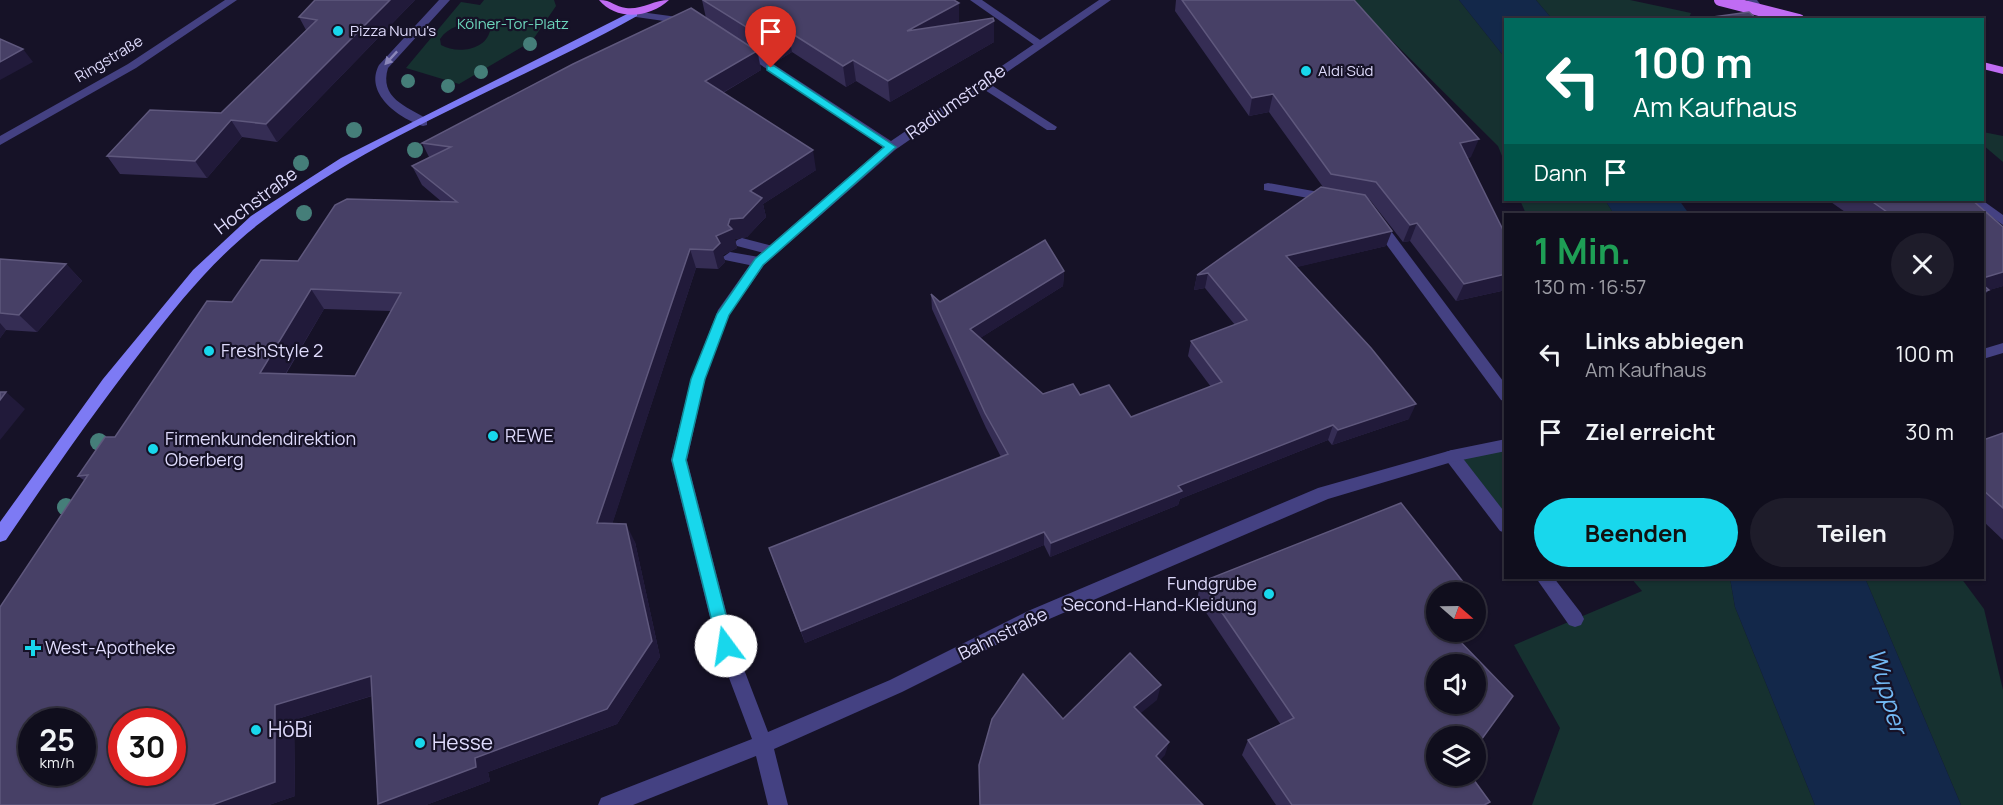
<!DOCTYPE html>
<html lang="de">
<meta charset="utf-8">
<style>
:root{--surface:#100e1d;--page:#1e1c2a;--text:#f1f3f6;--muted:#9c9ca4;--line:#302e3b;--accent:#18d7ec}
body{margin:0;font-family:Manrope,sans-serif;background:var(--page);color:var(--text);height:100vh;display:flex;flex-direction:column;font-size:22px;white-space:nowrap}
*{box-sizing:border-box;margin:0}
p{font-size:20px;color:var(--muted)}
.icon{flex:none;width:33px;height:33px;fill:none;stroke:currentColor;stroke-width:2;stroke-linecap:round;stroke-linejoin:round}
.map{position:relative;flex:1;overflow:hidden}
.drawer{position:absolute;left:1504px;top:213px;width:480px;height:366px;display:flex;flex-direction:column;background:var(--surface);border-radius:0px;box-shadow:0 2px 4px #0004,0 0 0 2px var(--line)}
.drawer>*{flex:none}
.top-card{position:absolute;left:1504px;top:18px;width:480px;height:183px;border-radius:0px;box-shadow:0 2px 4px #0004,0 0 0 2px var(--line);background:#00695c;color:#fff;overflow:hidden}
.needle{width:39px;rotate:110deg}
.tools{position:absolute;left:1426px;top:582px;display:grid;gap:12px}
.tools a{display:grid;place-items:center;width:60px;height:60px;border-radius:50%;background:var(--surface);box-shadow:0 2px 4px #0004,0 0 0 2px var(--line);font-size:30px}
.speed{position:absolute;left:18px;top:708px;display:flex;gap:12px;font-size:30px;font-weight:700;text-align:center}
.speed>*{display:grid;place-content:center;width:78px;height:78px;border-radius:50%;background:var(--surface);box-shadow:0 2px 4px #0004,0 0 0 2px var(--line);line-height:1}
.speed small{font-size:15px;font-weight:400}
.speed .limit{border:9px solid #d22;background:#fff;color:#111}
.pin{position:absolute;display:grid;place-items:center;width:51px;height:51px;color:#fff;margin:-62px -26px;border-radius:50% 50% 50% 0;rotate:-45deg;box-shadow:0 0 6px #0007}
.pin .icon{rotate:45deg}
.me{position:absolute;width:66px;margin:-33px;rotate:346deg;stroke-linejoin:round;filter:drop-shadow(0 0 4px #0008)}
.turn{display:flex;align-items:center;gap:21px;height:126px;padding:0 30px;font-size:27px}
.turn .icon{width:78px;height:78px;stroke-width:2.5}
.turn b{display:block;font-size:42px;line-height:51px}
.then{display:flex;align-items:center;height:57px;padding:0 30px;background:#0003;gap:12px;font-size:22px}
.round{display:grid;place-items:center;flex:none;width:63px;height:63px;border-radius:32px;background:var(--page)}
.overview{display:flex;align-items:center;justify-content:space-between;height:102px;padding:0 30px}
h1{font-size:36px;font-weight:700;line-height:45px;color:#1e9e55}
.primary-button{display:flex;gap:12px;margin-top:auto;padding:12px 30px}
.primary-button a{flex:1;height:69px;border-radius:36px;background:var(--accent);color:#111;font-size:24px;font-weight:700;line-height:69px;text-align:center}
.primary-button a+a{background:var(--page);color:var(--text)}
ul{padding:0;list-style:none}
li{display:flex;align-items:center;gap:18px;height:78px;padding:0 30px}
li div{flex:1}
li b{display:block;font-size:22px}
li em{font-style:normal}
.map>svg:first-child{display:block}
.green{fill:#163130;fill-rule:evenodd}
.water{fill:#13284a}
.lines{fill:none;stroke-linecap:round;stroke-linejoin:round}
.lane{fill:#444182;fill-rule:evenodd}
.street{fill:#444182;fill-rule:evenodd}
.secondary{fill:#7d7af4;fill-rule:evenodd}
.primary{fill:#c06cf3;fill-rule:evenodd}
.primary-bridge{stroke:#c06cf3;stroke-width:12}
.tree{fill:#457e79}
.wall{fill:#352d54;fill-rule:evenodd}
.shaded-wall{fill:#211a3a}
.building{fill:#474066;stroke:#5f587d;stroke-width:1.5;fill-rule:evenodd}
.oneway{fill:#8a86b9}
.route{fill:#18d7ec;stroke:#108c99;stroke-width:1.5}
.poi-dot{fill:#18d7ec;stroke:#161227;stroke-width:2}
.labels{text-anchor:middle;stroke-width:4.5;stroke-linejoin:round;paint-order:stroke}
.far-park-label{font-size:15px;fill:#6cd7bc;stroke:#161227}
.far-poi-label{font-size:15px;fill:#dfdbfc;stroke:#161227;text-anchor:start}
.far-street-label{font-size:15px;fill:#dfdbfc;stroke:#161227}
.street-label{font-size:18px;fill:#dfdbfc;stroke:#161227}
.poi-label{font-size:18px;fill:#dfdbfc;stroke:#161227;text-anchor:start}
.near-poi-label{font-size:21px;fill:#dfdbfc;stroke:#161227;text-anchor:start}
.near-water-label{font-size:24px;font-style:italic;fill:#72b8f3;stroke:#161227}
</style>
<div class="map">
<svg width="2003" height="805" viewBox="0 0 2003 805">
<rect width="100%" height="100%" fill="#161227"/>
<g class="green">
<path d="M484 0H554L556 6 532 41 459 84 406 68 461 2 480 5ZM477 23 486 26 490 31C485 51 456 54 441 45L440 39C449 26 462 24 477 23Z"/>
<path d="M1351 0H1459L1506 59V166L1498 146Z"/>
<path d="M1536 0H1630L1691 13 1688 20 1552 19Z"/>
<path d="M1983 132 2003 136V162L1983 145Z"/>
<path d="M1520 200H1605L1614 214H1526Z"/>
<path d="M1506 445V526L1452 456Z"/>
<path d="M1631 578H1730L1735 607 1815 805H1532L1560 728 1514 645 1642 591Z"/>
<path d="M1865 578H1961L1984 609 2003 690V805H1961Z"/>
</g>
<g class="water">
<path d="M1459 0H1536L1552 19 1506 20V59Z"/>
<path d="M1605 200H1679L1689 214H1614Z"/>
<path d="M1730 578H1865L1961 805H1815L1735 607Z"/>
</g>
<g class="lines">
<g class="lane">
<path d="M970 0H982L1046 44 1040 47 1036 46Z"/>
<path d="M981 80 985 81 1057 127 1055 130H1047L977 85V81Z"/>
<path d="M1268 183 1330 194 1336 198 1330 202 1264 190V184Z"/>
<path d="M1377 218 1382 219 1506 385V402L1501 400 1372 225 1371 222 1372 219Z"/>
<path d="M742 238 777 247 779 250 772 255 737 246 735 243 737 240Z"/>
<path d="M730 252 759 257 766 262 759 267 725 260 723 257Z"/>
<path d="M1452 450 1458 452 1506 514V533L1500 531 1446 460 1444 456 1446 452Z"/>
<path d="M1536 578H1554L1581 613 1584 619 1581 625 1575 627 1569 625Z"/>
</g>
<g class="street">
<path d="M225 0H237L136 68 0 145V136L128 64Z"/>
<path d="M439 0H450L388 68C379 98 406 106 427 119V125L423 126C398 118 364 93 379 65Z"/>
<path d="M1099 0H1111L895 150 764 265 729 315 705 379 687 460 735 646 768 732 890 680 1028 611 1318 488 1452 450 1506 439V451L1452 462 1328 499 1040 623 902 692 774 749 788 805H768L756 756 633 805H598L601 798 752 739 717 646 671 460 691 379 718 310 754 259 883 147 737 49 743 46 747 47 891 141Z"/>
<path d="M1747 0H1757L1772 20H1761Z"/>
<path d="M633 11 685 18 690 21 685 24 629 16V12Z"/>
<path d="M1968 200H1982L2003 215V225Z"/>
<path d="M2003 343V353L1983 359V349Z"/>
</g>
<path class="secondary" d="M633 11 637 12V16C512 86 373 135 260 223 216 257 180 301 146 345 97 408 51 474 6 540L0 542V522L103 379 193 270 251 216 341 158Z"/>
<g class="primary">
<path d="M599 0C612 0 615 7 626 8 641 10 654 0 669 0 650 18 616 21 599 0Z"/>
<path d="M1983 62 2003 67V74L1983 69Z"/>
</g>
<path class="primary-bridge" d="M1720 0 1799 20"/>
</g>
<g class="tree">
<circle cx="530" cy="44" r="7"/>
<circle cx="481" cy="72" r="7"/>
<circle cx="408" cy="81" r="7"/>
<circle cx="448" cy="86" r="7"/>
<circle cx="354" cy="130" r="8"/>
<circle cx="415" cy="150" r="8"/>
<circle cx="301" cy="163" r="8"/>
<circle cx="304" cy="213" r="8"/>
<circle cx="99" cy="442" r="9"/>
<circle cx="66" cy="507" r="9"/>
</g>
<g class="wall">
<path d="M415 0 277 142 242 137 207 178 120 174 107 156 221 113 306 30 299 17Z"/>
<path d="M702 0H954L959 23 994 42 890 102 856 81 846 87 792 52 774 63 758 52 761 70 723 93 816 170 763 204 766 217 747 237 735 239 737 248 723 255 725 262 718 269 696 268 612 524 635 542 660 657 617 724 488 772 490 781 426 805H379L378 804 372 696 294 720 295 796 269 805H0L85 481 78 476 115 437 232 302 298 261 442 202 422 185 412 166 429 157 422 143 706 18ZM324 309 391 311 355 376 286 374Z"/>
<path d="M1176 0H1354L1471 157 1467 158 1506 236V290L1456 301 1410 241 1403 242 1370 200 1368 199 1386 246 1296 267 1409 419 1332 445 1328 440 1180 499 1178 505 1050 557 1044 545 805 643 774 562 769 548 1001 457 986 428 932 309 931 294 940 302 1064 271 1063 286 980 338 1043 394 1080 395 1131 417 1211 387 1188 356 1191 341 1235 325 1205 288 1194 290 1197 275 1323 187 1269 112 1249 116 1175 11Z"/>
<path d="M1828 200H1972L2003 227V286L1989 290 1983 296V214H1848Z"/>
<path d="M0 259 66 264 82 281 37 332 6 330 0 338Z"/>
<path d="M2003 433V540L1983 521V440Z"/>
<path d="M1201 582 1437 592V736L1490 802 1487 805H1276L1242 755 1248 740 1281 725 1197 599Z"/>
</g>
<g class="shaded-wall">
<path d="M390 0H415L277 142 266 124Z"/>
<path d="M959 3V24L907 31Z"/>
<path d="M994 21V42L890 102 888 81Z"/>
<path d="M788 31 792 52 774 63 770 42Z"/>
<path d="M23 49 33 62 0 80V62Z"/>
<path d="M757 51 761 70 710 100 705 81Z"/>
<path d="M853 60 856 81 846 87 843 66Z"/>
<path d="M1273 94 1269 112 1249 116 1252 98Z"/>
<path d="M231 120 242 137 207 178 195 161Z"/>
<path d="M1479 139 1471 157 1452 160 1460 143Z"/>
<path d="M813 150 816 170 763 204 766 217 747 237 735 239 737 248 723 255 725 262 718 269 713 250 716 236 728 225 730 219 750 191Z"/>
<path d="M1417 223 1410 241 1403 242 1410 225Z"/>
<path d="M1392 231 1386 246 1281 271 1286 256Z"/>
<path d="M690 249 696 268 607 540 597 523Z"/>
<path d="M66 264 82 281 37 332 19 315Z"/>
<path d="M1064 271 1063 286 971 344 970 329Z"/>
<path d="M2003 272V286L1983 292V278Z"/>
<path d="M1208 273 1205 288 1194 290 1197 275Z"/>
<path d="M1506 274V290L1456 301 1464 284Z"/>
<path d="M311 289 324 309 275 391 260 373Z"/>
<path d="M0 323 6 330 0 338Z"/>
<path d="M6 392 25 409 0 440V400Z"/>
<path d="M1416 404 1409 419 1332 445 1338 430Z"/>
<path d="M1333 425 1328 440 1180 499 1178 505 1050 557 1051 543 1178 486Z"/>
<path d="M626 524 635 542 660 657 617 724 488 772 490 781 426 805H379L378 804 475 758Z"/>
<path d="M1044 532V545L805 643 801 631Z"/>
<path d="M1482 607 1476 615V609Z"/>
<path d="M371 676 387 691 294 720 295 796 269 805H212L275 705Z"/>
<path d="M1161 685 1157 700 1131 721 1134 707Z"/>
<path d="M1169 742 1165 755 1152 769 1156 756Z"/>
</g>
<g class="building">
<path d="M315 0H390L266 124 231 120 195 161 107 156 150 110 221 113 317 20 299 17Z"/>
<path d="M703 0H954L959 3 907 31 993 18 994 21 888 81 853 60 843 66 788 31 770 42Z"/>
<path d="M1182 0H1354L1479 139 1460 143 1506 236V274L1464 284 1417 223 1410 225 1376 182 1331 174 1273 94 1252 98Z"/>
<path d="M691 8 757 51 705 81 813 150 750 191 762 198 743 218 730 219 728 225 732 229 716 236 720 243 713 250 690 249 597 523 626 524 652 641 607 709 475 758 476 767 378 804 371 676 275 705V782L212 805H0V607L88 475 78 476 105 437H115L207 301 232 302 261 260 298 261 335 205 347 199 457 202 412 166 451 147 422 143 573 64ZM311 289 401 293 355 376 260 373ZM32 722H82V772H32ZM122 722H172V772H122Z"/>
<path d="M1749 12 1758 20H1691Z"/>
<path d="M0 39 23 49 0 62Z"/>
<path d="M1321 187 1365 195 1392 231 1286 256 1371 348 1416 404 1338 430 1333 425 1178 486 1182 491 1051 543 1044 532 801 631 769 548 1008 454 985 413 931 294 940 302 1045 240 1064 271 970 329 1043 394 1073 384 1080 395 1109 385 1131 417 1222 382 1191 341 1247 320 1208 273 1197 275Z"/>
<path d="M1870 200H1972L2003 227V272L1983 278V214H1890Z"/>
<path d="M0 259 66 264 19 315 0 313Z"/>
<path d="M1983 285 1989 290 1983 292Z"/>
<path d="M0 392H6L0 400Z"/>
<path d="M2003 433V508L1983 490V440Z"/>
<path d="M1401 503 1471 592H1437V632H1451L1513 696 1476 747V736H1437V776H1471L1490 802 1484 805H1292L1248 740 1294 718 1201 582ZM1437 664H1476V704H1437Z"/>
<path d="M1476 599 1482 607 1476 609Z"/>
<path d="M1130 653 1161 685 1134 707 1169 742 1156 756 1203 805H980L979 765 992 719 1023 674 1063 719Z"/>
</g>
<defs><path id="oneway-solid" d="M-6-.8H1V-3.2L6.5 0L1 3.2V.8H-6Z" transform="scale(1.5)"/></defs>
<use class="oneway" href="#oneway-solid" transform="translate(391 58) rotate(133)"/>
<path class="route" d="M767 66H774L896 147 763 265 729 315 705 379 686 460 734 646 731 651 726 653 720 651 718 646 672 460 691 379 717 314 755 259 884 147 767 70Z"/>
<g class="poi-dot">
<circle cx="338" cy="31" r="6"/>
<circle cx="1306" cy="71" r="6"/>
<circle cx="209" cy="351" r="6"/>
<circle cx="493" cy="436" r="6"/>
<circle cx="153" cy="449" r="6"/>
<circle cx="1269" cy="594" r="6"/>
<path d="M30 639h6v6h6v6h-6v6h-6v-6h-6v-6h6z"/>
<circle cx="256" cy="730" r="6"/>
<circle cx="420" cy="743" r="6"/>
</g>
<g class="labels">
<g class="far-park-label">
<text x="513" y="29">Kölner-Tor-Platz</text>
</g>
<g class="far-poi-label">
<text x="350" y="36">Pizza Nunu's</text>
<text x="1318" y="76">Aldi Süd</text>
</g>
<g class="far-street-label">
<text transform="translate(109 59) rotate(-31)" y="5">Ringstraße</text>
</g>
<g class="street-label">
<text transform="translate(956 102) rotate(-35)" y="6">Radiumstraße</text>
<text transform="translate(256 201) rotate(-37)" y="6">Hochstraße</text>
<text transform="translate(1003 634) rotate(-26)" y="6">Bahnstraße</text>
</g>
<g class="poi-label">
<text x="221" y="357">FreshStyle 2</text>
<text x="505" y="442">REWE</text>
<text x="165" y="445">Firmenkundendirektion<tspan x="165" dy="21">Oberberg</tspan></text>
<text x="1257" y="590" text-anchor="end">Fundgrube<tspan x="1257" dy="21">Second-Hand-Kleidung</tspan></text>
<text x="45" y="654">West-Apotheke</text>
</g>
<g class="near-poi-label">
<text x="268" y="737">HöBi</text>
<text x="432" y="750">Hesse</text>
</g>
<g class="near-water-label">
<text transform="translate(1887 691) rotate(74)" y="8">Wupper</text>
</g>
</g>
</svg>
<div class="tools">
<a><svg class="needle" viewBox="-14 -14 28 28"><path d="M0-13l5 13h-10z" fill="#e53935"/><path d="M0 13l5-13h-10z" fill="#9c9ca4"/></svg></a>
<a><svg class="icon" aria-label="sound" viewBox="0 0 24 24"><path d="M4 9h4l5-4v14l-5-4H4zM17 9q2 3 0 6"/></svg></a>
<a><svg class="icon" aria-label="layers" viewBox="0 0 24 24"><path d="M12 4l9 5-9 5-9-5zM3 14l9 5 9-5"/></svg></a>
</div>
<div class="speed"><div>25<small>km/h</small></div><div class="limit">30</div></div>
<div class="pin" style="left:771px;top:68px;background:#d93025"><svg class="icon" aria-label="arrive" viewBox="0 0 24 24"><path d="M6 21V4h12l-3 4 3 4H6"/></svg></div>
<svg class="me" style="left:726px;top:646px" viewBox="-20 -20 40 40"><circle r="19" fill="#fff"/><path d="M0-13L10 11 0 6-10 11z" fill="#18d7ec"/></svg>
<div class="top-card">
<div class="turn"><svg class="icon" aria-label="left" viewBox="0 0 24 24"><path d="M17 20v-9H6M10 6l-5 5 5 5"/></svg><div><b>100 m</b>Am Kaufhaus</div></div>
<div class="then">Dann<svg class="icon" aria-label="arrive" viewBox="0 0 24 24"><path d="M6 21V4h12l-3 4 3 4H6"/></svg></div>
</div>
<section class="drawer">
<div class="overview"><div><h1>1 Min.</h1><p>130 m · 16:57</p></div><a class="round"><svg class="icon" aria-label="close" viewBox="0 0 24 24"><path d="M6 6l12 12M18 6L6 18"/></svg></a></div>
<ul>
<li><svg class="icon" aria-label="left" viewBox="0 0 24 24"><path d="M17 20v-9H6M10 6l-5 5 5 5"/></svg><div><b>Links abbiegen</b><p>Am Kaufhaus</p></div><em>100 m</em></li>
<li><svg class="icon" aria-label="arrive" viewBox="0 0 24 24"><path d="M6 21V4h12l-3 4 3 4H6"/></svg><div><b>Ziel erreicht</b></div><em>30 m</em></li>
</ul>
<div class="primary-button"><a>Beenden</a><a>Teilen</a></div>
</section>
</div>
